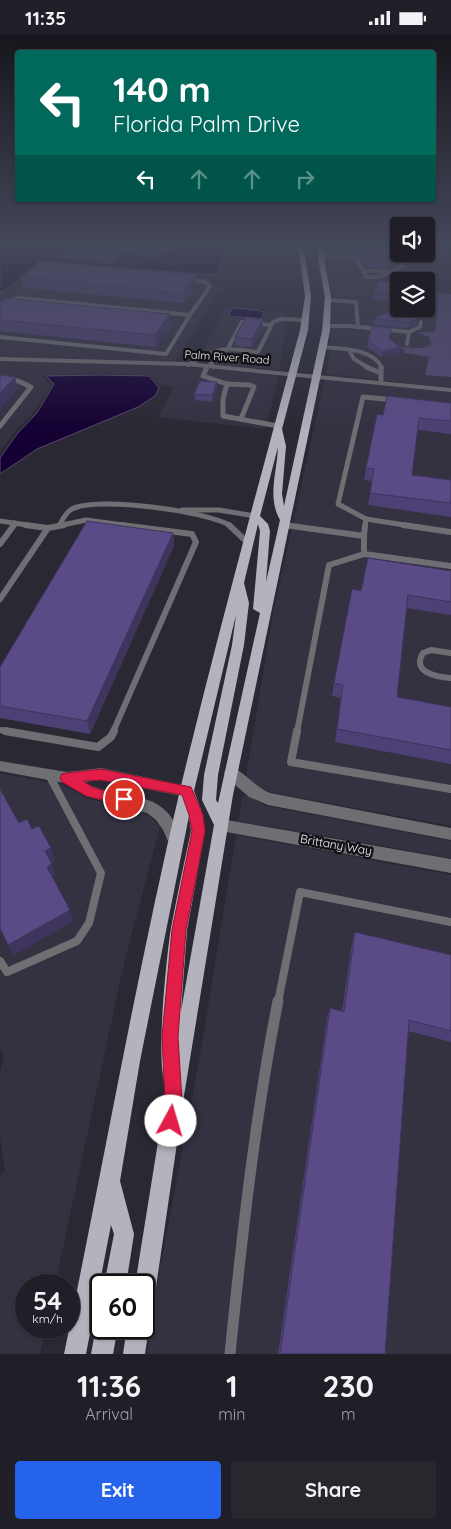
<!DOCTYPE html>
<style>
:root{--surface:#201e26;--page:#28272e;--text:#f1f3f6;--muted:#a2a2a7;--line:#3d3c43;--accent:#2563eb}
body{margin:0;font-family:Quicksand,sans-serif;background:var(--page);color:var(--text);height:100vh;display:flex;flex-direction:column;font-size:19px;white-space:nowrap}
*{box-sizing:border-box;margin:0}
p{font-size:16px;color:var(--muted)}
.icon{flex:none;width:28px;height:28px;fill:none;stroke:currentColor;stroke-width:2;stroke-linecap:round;stroke-linejoin:round}
.map{position:relative;height:1319px;overflow:hidden}
.details{display:flex;flex-direction:column;background:var(--surface);flex:1}
.details>*{flex:none}
.top-card{position:absolute;left:15px;top:15px;width:421px;height:152px;border-radius:5px;box-shadow:0 1px 4px #0004,0 0 0 1px var(--line);background:#00695c;color:#fff;overflow:hidden}
.controls{position:absolute;left:390px;top:182px;display:grid;gap:10px}
.controls a{display:grid;place-items:center;width:45px;height:45px;border-radius:5px;background:var(--surface);box-shadow:0 1px 4px #0004,0 0 0 1px var(--line);font-size:25px}
.speed{position:absolute;left:15px;top:1239px;display:flex;gap:10px;font-size:25px;font-weight:700;text-align:center}
.speed>*{display:grid;place-content:center;width:65px;height:65px;border-radius:50%;background:var(--surface);box-shadow:0 1px 4px #0004,0 0 0 1px var(--line);line-height:1}
.speed small{font-size:12px;font-weight:400}
.speed .limit{border:2px solid #111;border-radius:8px;background:#fff;color:#111}
.pin{position:absolute;display:grid;place-items:center;width:42px;height:42px;color:#fff;margin:-21px;border:2px solid #fff;border-radius:50%;box-shadow:0 1px 5px #0007}
.me{position:absolute;width:55px;margin:-28px;rotate:6deg;stroke-linejoin:round;filter:drop-shadow(0 0 4px #0008)}
.turn{display:flex;align-items:center;gap:18px;height:105px;padding:0 15px;font-size:22px}
.turn .icon{width:65px;height:65px;stroke-width:2.5}
.turn b{display:block;font-size:35px;line-height:42px}
.lanes{display:flex;align-items:center;height:48px;padding:0 15px;background:#0003;justify-content:center;gap:25px;direction:ltr}
.lanes .off{opacity:.35}
.eta{display:flex;justify-content:space-evenly;align-items:center;height:85px;text-align:center}
.eta b{font-size:30px;font-weight:700;line-height:35px}
.primary-button{display:flex;gap:10px;margin-top:auto;padding:10px 15px}
.primary-button a{flex:1;height:58px;border-radius:5px;background:var(--accent);color:#fff;font-size:20px;font-weight:700;line-height:58px;text-align:center}
.primary-button a+a{background:var(--page);color:var(--text)}
.status{display:flex;justify-content:space-between;align-items:center;height:35px;padding:0 25px;background:var(--surface);direction:ltr}
.status svg{height:14px;fill:currentColor}
.map>svg:first-child{display:block}
.built{fill:#343141}
.green{fill:#554a77}
.water{fill:#140033;stroke:#56486e}
.lines{fill:none;stroke-linecap:round;stroke-linejoin:round}
.service-far4{stroke:#6f6e73;stroke-width:4}
.service-far3{stroke:#6f6e73;stroke-width:5}
.service-far2{stroke:#6f6e73;stroke-width:6}
.service-far1{stroke:#6f6e73;stroke-width:8}
.service{stroke:#6f6e73;stroke-width:11}
.minor{fill:#6f6e73;fill-rule:evenodd}
.tertiary{fill:#6f6e73;fill-rule:evenodd}
.primary{fill:#b4b2bd;fill-rule:evenodd}
.wall{fill:#4d4074}
.shaded-wall{fill:#3f345e}
.building{fill:#5a4b87;stroke:#3f345e}
.route{fill:#e11d48;stroke:#92132f}
.labels{text-anchor:middle;stroke-width:5;stroke-linejoin:round;paint-order:stroke}
.far-street-label{font-size:11px;fill:#f0eff6;stroke:#131216}
.street-label{font-size:12px;fill:#f0eff6;stroke:#131216}
</style>
<div class="status"><b>11:35</b><svg viewBox="0 0 49 12"><path d="M0 12V9h3v3zM5 12V6h3v6zM10 12V3h3v9zM15 12V0h3v12zM26 1h20v11H26zM47 4h2v5h-2z"/></svg></div>
<div class="map">
<svg width="451" height="1319" viewBox="0 0 451 1319">
<rect width="100%" height="100%" fill="#2a2833"/>
<g class="built">
<path d="M328 212H399V219H416L415 229 410 235 380 241 377 253 399 255V274H426V257L439 258 435 297 418 298 429 302 431 310 422 313 400 312 404 315V318L429 322 425 339 451 342V353L326 339 329 326 332 270Z"/>
<path d="M39 229 203 240 221 252 175 327 0 322V258L16 252Z"/>
<path d="M226 272 234 273 225 278 227 282 256 285 264 284 267 277 264 275 287 277 280 335 196 328Z"/>
<path d="M0 326 148 329 279 339 266 394 158 382 174 352 159 349 150 340 99 338 44 340 43 342 50 350 48 356 33 378 13 399 0 417Z"/>
<path d="M325 343 451 357V791L270 757 258 752 246 742 273 578Z"/>
<path d="M0 738 63 750 88 764 137 775 152 783 160 792 124 928 55 1250H26V1292L46 1293 40 1319H0V1141L5 1136 0 1102V1038L4 1022 0 1014Z"/>
<path d="M243 759 266 771 451 806V823L238 786Z"/>
<path d="M236 800 451 840V1319H147L154 1266 200 1021Z"/>
</g>
<g class="green">
<path d="M81 212H173L172 216 151 221 130 216H122L113 225 107 227 60 222C65 215 73 214 81 212Z"/>
<path d="M439 258 451 259V342L425 340 429 322 404 318V315L398 312 422 313 431 310 429 302 416 297H435Z"/>
</g>
<g class="water">
<path d="M2 212H76L61 217 57 222 108 229 116 225 123 217 151 222 174 217 175 212H223C223 223 223 237 211 240L48 227C27 229 21 249 0 257V214Z"/>
<path d="M238 273 261 276 264 277 261 284 228 281 232 274Z"/>
<path d="M98 340 149 341 159 353 155 361 138 372 37 414 0 439V423L17 399 37 378 54 349 46 341Z"/>
</g>
<g class="lines">
<g class="service-far4">
<path d="M352 215 366 242C379 244 391 238 401 231L402 219"/>
<path d="M352 215 396 212"/>
<path d="M321 222H356"/>
<path d="M363 236H387"/>
<path d="M328 265 356 267 358 292"/>
<path d="M0 276 14 264 20 263 190 280 210 251 205 247 188 245"/>
<path d="M327 291H349L409 297 407 309"/>
<path d="M409 297 420 292 421 287"/>
<path d="M0 302 166 319 190 280"/>
<path d="M323 312C342 314 373 313 382 333"/>
<path d="M227 315 242 287 270 290"/>
<path d="M349 315 354 324 369 333"/>
<path d="M206 321C222 310 240 315 258 317L273 287 281 284 306 285"/>
<path d="M188 330 206 321 214 332"/>
<path d="M207 333 208 331"/>
</g>
<g class="service-far3">
<path d="M207 332 203 341 227 349 223 364V381L278 391"/>
<path d="M366 332 381 338"/>
<path d="M0 344 18 346 31 352 0 391"/>
<path d="M381 347V332"/>
<path d="M227 349 250 350 254 352 241 384"/>
<path d="M182 475H219L255 481"/>
<path d="M366 484 338 469 363 362 396 365"/>
<path d="M0 486 34 491"/>
<path d="M60 489C63 484 66 477 72 474 97 461 207 476 231 491"/>
<path d="M284 490 291 491"/>
<path d="M13 491 15 488"/>
<path d="M58 491 86 485 131 491"/>
<path d="M365 491 366 484 411 491"/>
</g>
<g class="service-far2">
<path d="M229 490 248 508"/>
<path d="M284 490 364 501 365 490"/>
<path d="M403 490 451 497"/>
<path d="M48 493 64 490"/>
<path d="M0 509 14 490"/>
<path d="M364 519 451 531"/>
<path d="M0 564 48 493 25 490"/>
<path d="M451 618 431 615 423 618C411 638 438 642 451 643"/>
<path d="M0 695 12 697"/>
<path d="M113 697 196 507 192 499 121 490"/>
<path d="M297 697 329 530 364 519V501"/>
</g>
<g class="service-far1">
<path d="M5 696 98 712 111 702 114 696"/>
<path d="M297 696 291 727 451 754"/>
<path d="M0 926 7 937 77 906 89 888 101 838 49 740"/>
<path d="M278 967 300 857 451 887"/>
</g>
<path class="service" d="M230 1319C242 1201 255 1082 278 966"/>
<g class="minor">
<path d="M0 726 67 737 101 733 192 752 194 756 192 760 187 762 101 745 84 747C108 762 146 755 167 777 175 786 179 797 183 808L181 813 176 814 171 813 163 795 156 785 147 778 86 761 64 748 0 736Z"/>
<path d="M231 732C245 737 255 752 270 758L451 793V805L268 770 249 762 226 742 224 738 226 734Z"/>
<path d="M221 784 451 824V838L221 796 216 794 214 790 216 786Z"/>
</g>
<path class="tertiary" d="M0 322 186 327 451 353V357L186 331 0 326Z"/>
<g class="primary">
<path d="M298 212H304L311 261 308 295 282 394 286 411 282 459 284 471 322 296 325 262 316 212H322L331 262 330 296 233 760 183 1067 155 1259 152 1267 144 1270V1250H135L167 1051C154 1039 167 916 171 893 177 861 184 828 191 796L189 781 140 1026 120 1146 134 1199 126 1250H104L114 1199 111 1190 86 1319H64C103 1131 136 942 180 755 217 601 259 448 300 295L305 261ZM278 412C277 438 267 462 280 485L266 547 270 496 268 489 260 481ZM258 489 260 496 253 574 260 578 218 768 216 765 218 740 244 610 249 568 244 548ZM236 580 232 610 204 740 202 765 214 790 181 976 187 895 205 796 203 780 194 756Z"/>
<path d="M101 1283V1292H118L113 1319H91L96 1292Z"/>
<path d="M144 1283 149 1292 145 1319H123L127 1292H144Z"/>
</g>
</g>
<g class="wall">
<path d="M361 212H386L393 224 392 232 390 233 367 232 361 218Z"/>
<path d="M21 242 196 251 184 268 23 253Z"/>
<path d="M395 248 391 266 373 265 375 256Z"/>
<path d="M0 268 170 279 171 290 156 312 0 296Z"/>
<path d="M396 272 417 289 408 293 373 290 374 284Z"/>
<path d="M262 293 252 312 235 311V302Z"/>
<path d="M389 305 400 312 399 318 381 322 367 312 368 306Z"/>
<path d="M217 354 212 367 195 365 194 359Z"/>
<path d="M451 368V399L418 395 412 440 451 445V482L368 470 372 446 364 445 366 433 383 380Z"/>
<path d="M173 498 174 511 90 699 0 683V632Z"/>
<path d="M451 536V580L406 573 397 662 451 672V729L335 707 341 663 332 661 334 648 361 556Z"/>
<path d="M355 897 451 920V1007L408 996 385 1319H278L327 983 330 973 342 976 352 908Z"/>
</g>
<g class="shaded-wall">
<path d="M393 224 392 232 390 233 391 225Z"/>
<path d="M196 240V251L184 268 183 258Z"/>
<path d="M170 279 171 290 156 312 155 300Z"/>
<path d="M418 283 417 289 408 293 409 287Z"/>
<path d="M263 284 262 293 252 312V304Z"/>
<path d="M400 312 399 318 381 322 382 316Z"/>
<path d="M15 342 18 354 0 374V358Z"/>
<path d="M217 347V354L212 367V360Z"/>
<path d="M173 498 174 511 90 699 87 686Z"/>
<path d="M51 813 55 825 49 828 45 816Z"/>
<path d="M52 829 56 840 51 843 47 832Z"/>
<path d="M70 875 74 886 14 920 8 910Z"/>
</g>
<g class="building">
<path d="M362 212H386L393 224 391 225 368 224Z"/>
<path d="M40 226 196 240 183 258 21 242Z"/>
<path d="M378 246 395 248 393 258 375 256Z"/>
<path d="M6 263 170 279 155 300 0 285V268Z"/>
<path d="M396 272 418 283 409 287 374 284Z"/>
<path d="M246 282 263 284 252 304 235 302Z"/>
<path d="M372 291 391 293 389 304 400 312 382 316 368 306Z"/>
<path d="M0 340 15 342 0 358Z"/>
<path d="M200 346 217 347 212 360 194 359Z"/>
<path d="M387 361 451 368V386L419 383 412 440 451 445V468L370 458 374 434 366 433 377 379 383 380Z"/>
<path d="M87 486 173 498 87 686 0 671V632Z"/>
<path d="M368 523 451 536V567L408 560 397 662 451 672V715L337 694 343 650 334 648 352 554 361 556Z"/>
<path d="M0 754 19 788 27 784 32 794 39 791 51 813 45 816 52 829 47 832 70 875 8 910 0 893Z"/>
<path d="M355 897 451 920V996L409 985 385 1319H280L330 973 344 977Z"/>
</g>
<linearGradient id="sky" x2="0" y2="1"><stop stop-color="#17161c"/><stop offset="0.53" stop-color="#44485b"/><stop offset="1" stop-color="#44485b" stop-opacity="0"/></linearGradient>
<rect width="451" height="397" fill="url(#sky)"/>
<path class="route" d="M101 734 191 752 203 780 205 796 186 895 178 1002 182 1066 177 1092 171 1094 165 1092 162 1086 165 1066 162 1002 172 895 192 796 189 780 182 760 101 745 83 746 94 753 128 761 130 764 128 768 124 770 86 761 62 747 60 743 62 739 67 738Z"/>
<g class="labels">
<g class="far-street-label">
<text transform="translate(227 322) rotate(4)" y="4">Palm River Road</text>
</g>
<g class="street-label">
<text transform="translate(336 810) rotate(10)" y="4">Brittany Way</text>
</g>
</g>
</svg>
<div class="controls">
<a><svg class="icon" aria-label="sound" viewBox="0 0 24 24"><path d="M4 9h4l5-4v14l-5-4H4zM17 9q2 3 0 6"/></svg></a>
<a><svg class="icon" aria-label="layers" viewBox="0 0 24 24"><path d="M12 4l9 5-9 5-9-5zM3 14l9 5 9-5"/></svg></a>
</div>
<div class="speed"><div>54<small>km/h</small></div><div class="limit">60</div></div>
<div class="pin" style="left:124px;top:764px;background:#d93025"><svg class="icon" aria-label="arrive" viewBox="0 0 24 24"><path d="M6 21V4h12l-3 4 3 4H6"/></svg></div>
<svg class="me" style="left:171px;top:1086px" viewBox="-20 -20 40 40"><circle r="19" fill="#fff"/><path d="M0-13L10 11 0 6-10 11z" fill="#e11d48"/></svg>
<div class="top-card">
<div class="turn"><svg class="icon" aria-label="left" viewBox="0 0 24 24"><path d="M17 20v-9H6M10 6l-5 5 5 5"/></svg><div><b>140 m</b>Florida Palm Drive</div></div>
<div class="lanes"><svg class="icon" aria-label="left" viewBox="0 0 24 24"><path d="M17 20v-9H6M10 6l-5 5 5 5"/></svg><svg class="icon off" aria-label="ahead" viewBox="0 0 24 24"><path d="M12 20V5M6 11l6-6 6 6"/></svg><svg class="icon off" aria-label="ahead" viewBox="0 0 24 24"><path d="M12 20V5M6 11l6-6 6 6"/></svg><svg class="icon off" aria-label="right" viewBox="0 0 24 24"><path d="M7 20v-9h11M14 6l5 5-5 5"/></svg></div>
</div>
</div>
<section class="details">
<div class="eta">
<div><b>11:36</b><p>Arrival</p></div>
<div><b>1</b><p>min</p></div>
<div><b>230</b><p>m</p></div>
</div>
<div class="primary-button"><a>Exit</a><a>Share</a></div>
</section>
